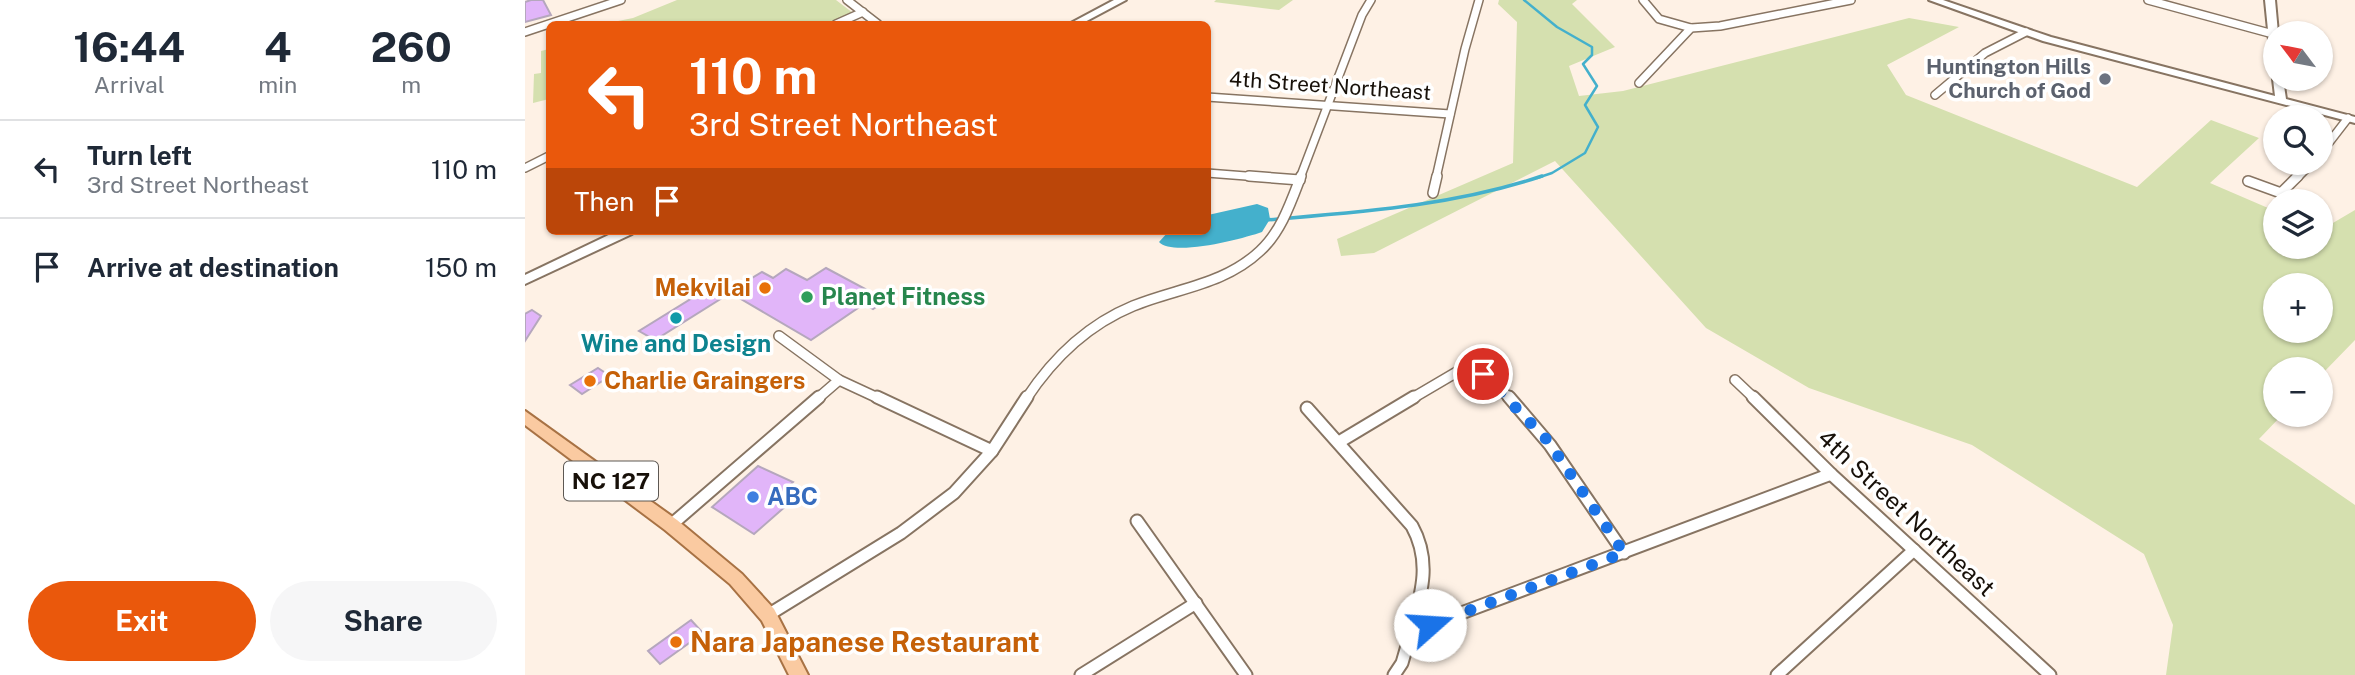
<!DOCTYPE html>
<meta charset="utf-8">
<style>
:root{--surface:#fff;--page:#f6f6f7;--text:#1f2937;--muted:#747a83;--line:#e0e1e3;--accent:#ea580c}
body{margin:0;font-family:"Public Sans",sans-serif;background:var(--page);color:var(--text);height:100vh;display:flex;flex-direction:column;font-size:26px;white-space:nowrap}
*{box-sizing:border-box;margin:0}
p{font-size:23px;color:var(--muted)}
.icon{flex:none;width:38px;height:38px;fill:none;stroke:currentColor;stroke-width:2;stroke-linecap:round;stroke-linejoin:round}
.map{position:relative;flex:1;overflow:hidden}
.details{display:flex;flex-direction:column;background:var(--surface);width:525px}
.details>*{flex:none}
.top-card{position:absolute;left:21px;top:21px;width:665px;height:214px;border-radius:10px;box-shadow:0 2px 5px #0004;background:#ea580c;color:#fff;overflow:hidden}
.needle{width:46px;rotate:302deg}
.controls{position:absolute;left:1738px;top:21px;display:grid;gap:14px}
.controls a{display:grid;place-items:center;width:70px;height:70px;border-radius:50%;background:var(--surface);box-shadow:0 2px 5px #0004;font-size:35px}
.pin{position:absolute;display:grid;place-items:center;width:60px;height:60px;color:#fff;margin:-30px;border:4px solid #fff;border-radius:50%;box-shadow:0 2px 7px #0007}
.me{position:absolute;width:77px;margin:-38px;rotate:71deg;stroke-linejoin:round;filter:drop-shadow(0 0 5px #0008)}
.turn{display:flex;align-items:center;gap:24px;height:147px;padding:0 28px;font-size:32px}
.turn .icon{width:91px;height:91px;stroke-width:2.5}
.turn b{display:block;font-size:49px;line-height:60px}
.then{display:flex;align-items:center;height:66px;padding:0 28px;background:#0003;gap:14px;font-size:26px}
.eta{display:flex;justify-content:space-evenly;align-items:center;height:119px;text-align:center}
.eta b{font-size:42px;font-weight:700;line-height:49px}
.primary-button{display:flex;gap:14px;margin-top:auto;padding:14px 28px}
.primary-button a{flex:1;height:80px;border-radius:42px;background:var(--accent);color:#fff;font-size:28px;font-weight:700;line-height:80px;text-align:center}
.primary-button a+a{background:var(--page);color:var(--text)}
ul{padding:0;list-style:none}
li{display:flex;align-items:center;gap:21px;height:98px;padding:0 28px;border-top:2px solid var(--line)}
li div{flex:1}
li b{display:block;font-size:26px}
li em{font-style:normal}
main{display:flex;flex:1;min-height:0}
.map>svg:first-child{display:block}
.green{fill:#d5e0af;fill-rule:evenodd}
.water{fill:#44b0cc}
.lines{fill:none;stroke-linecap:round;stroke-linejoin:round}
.stream-far1{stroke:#44b0cc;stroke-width:2.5}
.stream{stroke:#44b0cc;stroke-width:3.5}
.building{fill:#e1b5f9;stroke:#b5a7bd;stroke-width:2}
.street-far2-casing{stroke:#877462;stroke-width:10}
.street-far1-casing{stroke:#877462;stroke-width:12}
.street-casing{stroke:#877462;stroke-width:15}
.secondary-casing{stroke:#877462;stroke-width:4}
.primary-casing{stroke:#a87244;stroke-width:4}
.street-far2{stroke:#fff;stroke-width:7}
.street-far1{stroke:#fff;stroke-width:9}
.street{stroke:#fff;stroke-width:11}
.secondary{fill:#fff;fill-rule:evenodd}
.primary{fill:#facaa1;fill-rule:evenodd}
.route{stroke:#1a73e8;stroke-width:12;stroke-dasharray:0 21.6}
.worship-dot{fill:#6b7280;stroke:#fff;stroke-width:2.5}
.food-dot{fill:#e8710a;stroke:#fff;stroke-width:2.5}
.leisure-dot{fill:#2e9e5b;stroke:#fff;stroke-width:2.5}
.culture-dot{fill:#0f9aa8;stroke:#fff;stroke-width:2.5}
.shop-dot{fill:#3f7fe0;stroke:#fff;stroke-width:2.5}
.labels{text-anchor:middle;stroke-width:7;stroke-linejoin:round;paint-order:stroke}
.far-worship-label{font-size:21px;font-weight:bold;fill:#5b616d;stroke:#fff;text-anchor:end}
.far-street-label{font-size:21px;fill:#171009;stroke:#fff}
.shield{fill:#fff;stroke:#5d5853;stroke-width:2}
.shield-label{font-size:23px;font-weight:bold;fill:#171009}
.food-label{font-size:24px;font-weight:bold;fill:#c56008;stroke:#fff;text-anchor:end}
.leisure-label{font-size:24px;font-weight:bold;fill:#27864d;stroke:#fff;text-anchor:start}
.culture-label{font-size:24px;font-weight:bold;fill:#0d838f;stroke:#fff}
.shop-label{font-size:24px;font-weight:bold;fill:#366cbe;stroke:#fff;text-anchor:start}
.street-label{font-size:24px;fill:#171009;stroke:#fff}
.near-food-label{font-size:28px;font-weight:bold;fill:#c56008;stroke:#fff;text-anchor:start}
</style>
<main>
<section class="details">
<div class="eta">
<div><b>16:44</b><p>Arrival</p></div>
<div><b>4</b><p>min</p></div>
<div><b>260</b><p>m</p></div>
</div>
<ul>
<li><svg class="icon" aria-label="left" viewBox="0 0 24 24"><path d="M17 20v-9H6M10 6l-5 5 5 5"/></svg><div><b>Turn left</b><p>3rd Street Northeast</p></div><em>110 m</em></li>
<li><svg class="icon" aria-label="arrive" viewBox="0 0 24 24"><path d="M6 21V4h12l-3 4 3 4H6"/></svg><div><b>Arrive at destination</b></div><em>150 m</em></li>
</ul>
<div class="primary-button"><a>Exit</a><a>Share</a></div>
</section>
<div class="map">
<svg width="1830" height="675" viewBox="0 0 1830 675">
<rect width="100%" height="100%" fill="#fef1e5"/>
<g class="green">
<path d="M152 0H311L328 13 304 24H78L108 18Z"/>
<path d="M691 0H768L754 10 689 2Z"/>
<path d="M974 0H1052L1047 4 1090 47 1044 66 1054 96 1098 91 1384 18 1434 27 1362 65 1381 95 1612 187 1686 120 1734 138 1685 183 1750 211V247H1796V230L1830 210V340L1796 375V369H1750V415H1757L1734 439 1830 505V675H1641L1648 625 1619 554 1447 445 1284 388 1181 328 1030 161 849 253 816 256 812 239 988 163 992 22 973 4ZM1750 285H1796V331H1750Z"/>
<path d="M24 49V99L8 103 9 74 16 73V51Z"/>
</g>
<path class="water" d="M732 204 743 208 745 219 737 232C717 239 648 257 634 242L644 231H682L683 215Z"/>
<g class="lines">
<path class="stream-far1" d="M999 0 1032 27 1067 47V55L1058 64 1072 86 1060 105 1073 127 1060 153 1027 173 1012 178"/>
<path class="stream" d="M741 220C834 212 928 206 1017 176"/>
</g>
<g class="building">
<path d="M6 0H18L26 15 0 22V2Z"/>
<path d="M301 268 361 300 348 309 339 304 286 340 204 292 237 272 248 278 261 269 282 280Z"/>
<path d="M190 284 205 293 130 340 114 331Z"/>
<path d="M7 310 16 316 0 341V314Z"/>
<path d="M73 368 85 376 57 394 45 385Z"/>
<path d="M233 466 268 482 259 491 263 493 254 501 262 505 229 534 187 507Z"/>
<path d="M166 620 178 633 135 664 123 651Z"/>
</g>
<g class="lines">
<defs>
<g id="street-far2">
<path d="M322 0 353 24"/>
<path d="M1118 0 1134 19 1166 28"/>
<path d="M1623 0 1748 34"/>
<path d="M311 24 338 12"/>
<path d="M0 32 96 0"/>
<path d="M1114 83 1166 28 1195 26 1326 0"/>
<path d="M1410 95 1460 53 1501 32"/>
<path d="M682 97 925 114"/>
<path d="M1796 153 1823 118"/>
<path d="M0 168 24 156"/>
<path d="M682 173 747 178"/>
<path d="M775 178 837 15 846 0"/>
<path d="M911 178 940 49 954 0"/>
<path d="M1772 178 1787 163"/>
</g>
<g id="street-far1">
<path d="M724 176 775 180"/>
<path d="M1723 181 1756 193 1773 176"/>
<path d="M908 193 912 176"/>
<path d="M254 336 314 380 355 399"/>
<path d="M1210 380 1230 399"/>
<path d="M292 399 314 380"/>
<path d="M501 399C528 358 562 325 608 306 652 288 699 285 735 251 756 232 766 202 776 176"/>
<path d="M886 399 937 369 955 373 986 399"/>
</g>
<g id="street">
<path d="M352 397 467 451"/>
<path d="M984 397 1025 445 1099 553"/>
<path d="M1228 397 1306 474 1525 675"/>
<path d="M782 408 887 526C907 562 896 595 886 632"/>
<path d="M814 442 889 397"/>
<path d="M612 521 721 675"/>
<path d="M146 525 294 397"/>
<path d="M243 615 376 533 429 493 467 451 502 397"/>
<path d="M556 675 671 603"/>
<path d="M869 675 877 663 886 632 1306 474"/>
<path d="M1252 675 1389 550"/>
</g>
<g id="secondary">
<path d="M589 0H601L556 24H544Z"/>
<path d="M1404 0H1418L1526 37 1750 96 1748 79 1750 77V79H1758L1761 99 1830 117V123L1518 41Z"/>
<path d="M1740 0H1750L1753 33H1750V53L1745 50Z"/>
<path d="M92 231H109L107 234 0 284V275Z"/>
</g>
<path id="primary" d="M0 411 152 520 217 574 249 609 283 675H264L237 621 205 584 140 530 0 425Z"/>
</defs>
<use href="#street-far2" class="street-far2-casing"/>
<use href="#street-far1" class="street-far1-casing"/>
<use href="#street" class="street-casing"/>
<use href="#secondary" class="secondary-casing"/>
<use href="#primary" class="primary-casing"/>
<use href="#street-far2" class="street-far2"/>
<use href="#street-far1" class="street-far1"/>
<use href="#street" class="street"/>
<use href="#secondary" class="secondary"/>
<use href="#primary" class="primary"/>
</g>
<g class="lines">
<path class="route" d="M905 625 1099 553 1023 441 958 374"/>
</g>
<circle class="worship-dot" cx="1580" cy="79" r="7"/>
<g class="food-dot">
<circle cx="240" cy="288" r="7"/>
<circle cx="65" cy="381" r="7"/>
<circle cx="151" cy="642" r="7"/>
</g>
<circle class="leisure-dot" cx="282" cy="297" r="7"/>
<circle class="culture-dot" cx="151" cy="318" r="7"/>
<circle class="shop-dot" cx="228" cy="497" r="7"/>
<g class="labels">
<g class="far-worship-label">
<text x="1566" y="74">Huntington Hills<tspan x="1566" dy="24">Church of God</tspan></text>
</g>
<g class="far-street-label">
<text transform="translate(805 86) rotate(4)" y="7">4th Street Northeast</text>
</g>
<rect class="shield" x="39" y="461.5" width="94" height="39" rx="5"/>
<g class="shield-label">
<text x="86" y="489">NC 127</text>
</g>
<g class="food-label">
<text x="226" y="296">Mekvilai</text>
<text x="79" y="389" text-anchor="start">Charlie Graingers</text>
</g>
<g class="leisure-label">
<text x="296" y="305">Planet Fitness</text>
</g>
<g class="culture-label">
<text x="151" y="352">Wine and Design</text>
</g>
<g class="shop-label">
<text x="242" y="505">ABC</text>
</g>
<g class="street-label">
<text transform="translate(1381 513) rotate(43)" y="8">4th Street Northeast</text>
</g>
<g class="near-food-label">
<text x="165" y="652">Nara Japanese Restaurant</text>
</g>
</g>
</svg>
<div class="controls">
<a><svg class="needle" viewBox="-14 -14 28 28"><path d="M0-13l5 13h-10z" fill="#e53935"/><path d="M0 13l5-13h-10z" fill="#747a83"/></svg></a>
<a><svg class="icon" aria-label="search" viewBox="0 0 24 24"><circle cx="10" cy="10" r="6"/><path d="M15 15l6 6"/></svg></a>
<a><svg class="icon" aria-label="layers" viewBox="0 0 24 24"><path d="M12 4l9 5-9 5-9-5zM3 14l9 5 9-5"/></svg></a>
<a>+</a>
<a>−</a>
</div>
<div class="pin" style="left:958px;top:374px;background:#d93025"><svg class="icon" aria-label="arrive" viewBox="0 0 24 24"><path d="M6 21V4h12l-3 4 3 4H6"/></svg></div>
<svg class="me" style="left:905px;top:625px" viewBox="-20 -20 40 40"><circle r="19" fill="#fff"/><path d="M0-13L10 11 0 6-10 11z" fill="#1a73e8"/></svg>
<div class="top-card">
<div class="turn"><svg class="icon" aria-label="left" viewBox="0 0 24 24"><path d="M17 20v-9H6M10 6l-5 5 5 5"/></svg><div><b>110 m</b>3rd Street Northeast</div></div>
<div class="then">Then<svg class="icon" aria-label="arrive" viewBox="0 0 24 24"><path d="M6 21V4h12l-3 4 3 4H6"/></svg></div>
</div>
</div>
</main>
